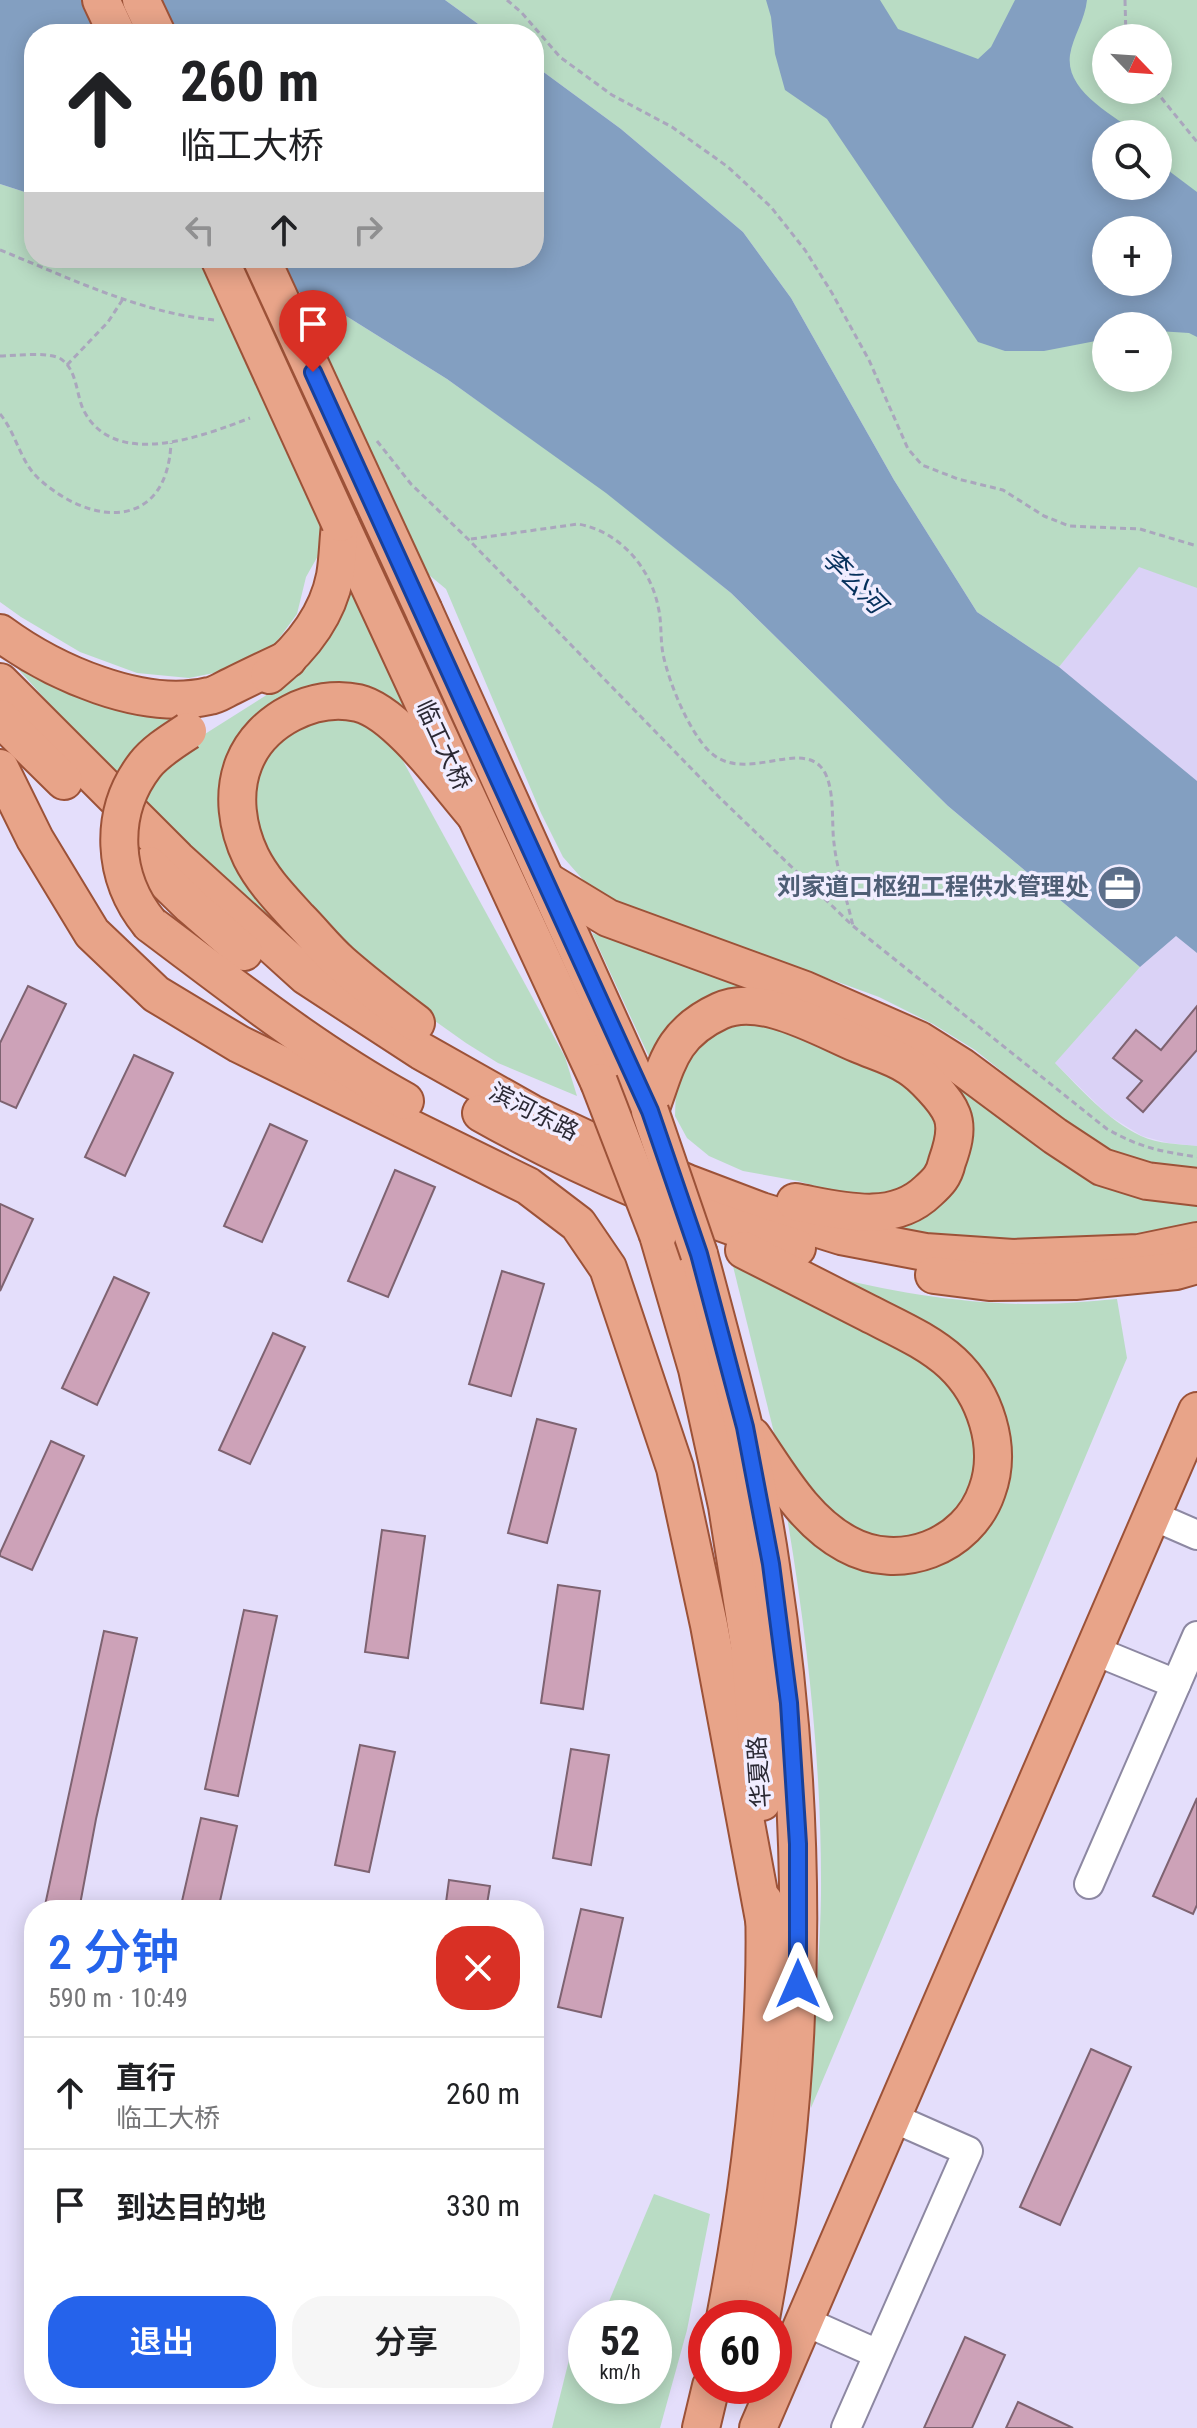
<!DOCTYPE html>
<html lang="zh">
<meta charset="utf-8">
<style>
:root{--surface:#fff;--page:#f6f6f6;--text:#202124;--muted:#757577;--line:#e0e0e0;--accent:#2563eb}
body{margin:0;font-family:"Roboto Condensed","Noto Sans SC",sans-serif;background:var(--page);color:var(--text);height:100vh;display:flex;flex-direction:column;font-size:30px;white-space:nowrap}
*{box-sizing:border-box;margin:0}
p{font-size:26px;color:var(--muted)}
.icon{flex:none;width:44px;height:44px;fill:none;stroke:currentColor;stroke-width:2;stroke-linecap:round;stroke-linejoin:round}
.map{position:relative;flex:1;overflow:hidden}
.details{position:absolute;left:24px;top:1900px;width:520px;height:504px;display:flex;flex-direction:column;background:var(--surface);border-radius:32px;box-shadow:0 4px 20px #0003}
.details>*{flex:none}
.top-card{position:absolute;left:24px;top:24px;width:520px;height:244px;border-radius:32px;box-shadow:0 4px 20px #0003;background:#fff;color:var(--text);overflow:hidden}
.needle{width:52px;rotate:115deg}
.tools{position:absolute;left:1092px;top:24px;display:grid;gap:16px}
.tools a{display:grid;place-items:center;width:80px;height:80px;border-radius:50%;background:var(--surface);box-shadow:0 4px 20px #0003;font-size:40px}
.speed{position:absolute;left:568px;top:2300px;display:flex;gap:16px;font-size:40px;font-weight:700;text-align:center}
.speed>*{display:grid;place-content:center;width:104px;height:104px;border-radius:50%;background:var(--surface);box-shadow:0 4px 20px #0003;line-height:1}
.speed small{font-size:20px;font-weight:400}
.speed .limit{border:12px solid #d22;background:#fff;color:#111}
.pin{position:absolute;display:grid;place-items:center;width:68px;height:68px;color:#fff;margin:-82px -34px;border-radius:50% 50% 50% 0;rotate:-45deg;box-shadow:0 0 8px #0007}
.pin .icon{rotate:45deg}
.me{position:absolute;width:88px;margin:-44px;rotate:0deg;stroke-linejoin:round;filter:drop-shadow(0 0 6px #0008)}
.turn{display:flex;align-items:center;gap:28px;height:168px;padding:0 24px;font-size:36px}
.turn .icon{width:104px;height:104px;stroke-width:2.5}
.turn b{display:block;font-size:56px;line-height:68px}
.lanes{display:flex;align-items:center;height:76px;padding:0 24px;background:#0003;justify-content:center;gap:40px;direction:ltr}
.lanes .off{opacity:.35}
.round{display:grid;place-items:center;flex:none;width:84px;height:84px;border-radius:32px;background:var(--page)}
.head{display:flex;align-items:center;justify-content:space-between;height:136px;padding:0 24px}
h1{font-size:48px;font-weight:600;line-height:60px;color:var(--accent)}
.primary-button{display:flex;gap:16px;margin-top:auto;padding:16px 24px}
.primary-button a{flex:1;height:92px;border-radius:32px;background:var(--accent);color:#fff;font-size:32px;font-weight:600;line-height:92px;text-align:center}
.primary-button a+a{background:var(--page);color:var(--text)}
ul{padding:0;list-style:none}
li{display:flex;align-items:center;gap:24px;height:112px;padding:0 24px;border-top:2px solid var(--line)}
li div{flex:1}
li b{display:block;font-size:30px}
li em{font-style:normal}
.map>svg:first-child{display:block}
.built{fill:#dad2f6}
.green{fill:#b9dcc4;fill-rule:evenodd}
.water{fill:#839fc1;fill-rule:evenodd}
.building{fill:#cda2b8;stroke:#7e6371;stroke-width:2}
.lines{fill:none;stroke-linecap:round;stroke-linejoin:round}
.minor-casing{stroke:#8d88a2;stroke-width:32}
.major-casing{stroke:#9c5238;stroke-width:40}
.path{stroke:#aaa6bd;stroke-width:3;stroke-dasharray:6 4;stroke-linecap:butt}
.minor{stroke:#fff;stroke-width:28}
.major{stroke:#e8a489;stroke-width:36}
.major-bridge-casing{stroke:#9c5238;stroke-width:40;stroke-linecap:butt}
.major-bridge{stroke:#e8a489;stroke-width:36}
.route-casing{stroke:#184099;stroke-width:20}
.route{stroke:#2563eb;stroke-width:14}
.labels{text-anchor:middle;stroke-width:7;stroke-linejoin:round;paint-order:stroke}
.street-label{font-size:24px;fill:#2b2934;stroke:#f1edff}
.service-label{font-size:24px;font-weight:bold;fill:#4e5e75;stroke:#f1edff;text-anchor:end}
.water-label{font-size:26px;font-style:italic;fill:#06315c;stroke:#f1edff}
</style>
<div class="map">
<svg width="1197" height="2428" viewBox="0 0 1197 2428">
<rect width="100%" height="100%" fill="#e4defb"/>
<path class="built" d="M1139 566 1197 588V1146L1168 1143 1142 1136 1108 1115 1054 1062 1059 667Z"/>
<g class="green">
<path d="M445 0H1197V588L1139 567 1059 667 977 612 894 480 791 298 743 232 621 129 534 65V34H492ZM1106 38H1158V90H1106ZM1106 134H1158V186H1106ZM1106 230H1158V282H1106ZM1106 326H1158V378H1106Z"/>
<path d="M0 184 34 195V258H226L335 309 447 379 606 492 731 593 948 806 1140 967 1055 1063C1081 1089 1107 1120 1141 1136 1159 1144 1178 1144 1197 1146V1170L1165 1168 1122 1155 1093 1141 1049 1109 975 1050 933 1024 879 997 767 956 656 921 612 900 585 882 563 857 541 813 446 589 411 560 363 539 323 547 306 577 297 614 272 648 239 668 189 678 137 673 80 652 21 617 0 602Z"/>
<path d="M350 583 409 720 342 689 229 779 329 973 140 805 157 774 197 739 265 696 295 671Z"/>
<path d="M4 653 175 711 179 720 119 782Z"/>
<path d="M314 714 377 723 391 739 565 1057 577 1096 498 1063 466 1043 397 994 288 889 248 817 259 760Z"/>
<path d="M592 933 780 996 650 1059Z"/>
<path d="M753 1018 855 1051 933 1103 941 1152 906 1196H849L798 1181 743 1171 709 1156 687 1138 675 1116 676 1087 682 1060 707 1031Z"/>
<path d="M946 1070 1197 1202V1228L1090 1243 892 1236 893 1224 937 1201 942 1078Z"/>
<path d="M731 1258 941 1369 975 1421 977 1473 953 1521 892 1545 841 1526 778 1449Z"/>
<path d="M826 1275C889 1292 972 1305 1038 1304 1064 1304 1091 1301 1117 1299L1127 1358 811 2108C811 2037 820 1966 821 1895 822 1763 807 1634 785 1505L810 1534 957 1546 998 1415Z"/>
<path d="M654 2194 710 2214 687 2330 660 2428H552L571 2352 586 2347V2386H654V2318H602Z"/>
</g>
<g class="water">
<path d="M0 0H445L492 34H34V195L0 184Z"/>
<path d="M766 0H880L898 29 978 59 991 47 1015 0H1087C1085 20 1073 36 1070 55 1065 92 1114 115 1138 134H1106V186H1158V156L1169 171 1197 192V337L1189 333 1158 331V326H1106V339L1044 351H1005L978 342 827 119 785 90 775 54 771 17ZM1106 230H1158V282H1106Z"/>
<path d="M534 65 621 129 743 232 791 298 894 480 977 612 1059 667 1197 781V953L1176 936 1140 967 948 806 731 593 606 493 447 379 335 309 226 258H534Z"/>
</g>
<g class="building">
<path d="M28 986 66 1004 16 1108 0 1101V1043Z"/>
<path d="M1197 1006V1050L1143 1112 1127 1098 1142 1081 1113 1058 1136 1030 1161 1050Z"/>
<path d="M134 1055 173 1073 125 1176 85 1157Z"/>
<path d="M270 1124 307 1141 262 1242 224 1226Z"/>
<path d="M395 1170 435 1187 388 1297 348 1281Z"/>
<path d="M0 1204 33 1219 0 1291Z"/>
<path d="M502 1271 544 1284 511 1396 469 1384Z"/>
<path d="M114 1277 149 1293 97 1405 62 1388Z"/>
<path d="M273 1333 305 1347 250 1464 219 1450Z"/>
<path d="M537 1419 576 1429 547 1543 508 1533Z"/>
<path d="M51 1441 84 1456 32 1570 0 1556V1553Z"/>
<path d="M382 1530 425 1536 408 1658 365 1652Z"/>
<path d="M558 1585 600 1591 583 1709 541 1703Z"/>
<path d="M244 1610 277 1616 238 1796 205 1789Z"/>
<path d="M104 1631 137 1638 96 1819 79 1910H44Z"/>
<path d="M360 1745 395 1752 369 1872 335 1865Z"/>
<path d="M571 1749 609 1755 591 1865 553 1858Z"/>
<path d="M1197 1798V1905L1193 1914 1153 1896Z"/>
<path d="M201 1818 237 1826 218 1910H180Z"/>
<path d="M449 1880 490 1886 486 1910H445Z"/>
<path d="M581 1909 623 1918 601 2017 558 2007Z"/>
<path d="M1091 2049 1131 2067 1060 2225 1020 2207Z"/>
<path d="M965 2337 1005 2355 972 2428H924Z"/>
<path d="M1018 2402 1073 2428H1006Z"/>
</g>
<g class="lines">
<defs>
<g id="minor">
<path d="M1151 1515 1197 1535"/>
<path d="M1093 1650 1176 1684"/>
<path d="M1089 1884 1197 1636"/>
<path d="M804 2321 878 2354"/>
<path d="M846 2428 968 2151 891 2117"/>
</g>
<g id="major">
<path d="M101 0 117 34"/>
<path d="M141 0 157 34"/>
<path d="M340 523 599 1082"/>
<path d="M424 611 650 1111"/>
<path d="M0 633C53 672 142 712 209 696 217 695 225 689 232 686 250 677 269 668 288 659"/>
<path d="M269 675C301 649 327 617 335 576 338 559 338 541 340 525"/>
<path d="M0 682 177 859 306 976 421 1051 531 1113 612 1151 687 1183 761 1211 841 1236 925 1252 1013 1258 1139 1253 1197 1241"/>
<path d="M0 718 64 781"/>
<path d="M0 768 35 839 92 933 156 994 239 1044 528 1186 578 1224 608 1268 675 1468 709 1625 765 1925"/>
<path d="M149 865 191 906 244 952"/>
<path d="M547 881 608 918 805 990 919 1040 962 1067 1055 1136 1102 1167 1147 1181 1197 1187"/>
<path d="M150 924C233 986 314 1051 405 1101"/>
<path d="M416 1023C391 1004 365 984 341 963 326 950 313 933 299 919 281 899 263 881 251 857 237 828 232 793 244 763 261 720 314 693 358 703 397 712 448 784 475 815"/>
<path d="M650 1111C667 1065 670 1034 720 1011 760 992 820 1028 858 1044 874 1051 893 1056 908 1066 921 1074 946 1099 952 1115 958 1130 952 1148 947 1162 944 1176 938 1182 928 1191 892 1226 839 1210 795 1202"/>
<path d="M481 1113C582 1170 687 1214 797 1248"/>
<path d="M658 1235 697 1369 727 1506 749 1645 762 1802"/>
<path d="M744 1250C786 1271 827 1292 868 1313 897 1328 928 1341 952 1363 985 1394 1003 1447 987 1491 968 1547 899 1573 847 1544 804 1521 779 1475 752 1436"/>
<path d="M699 1254C726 1357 756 1460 771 1566 809 1815 808 2070 761 2318"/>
<path d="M934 1275 989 1282 1075 1281 1176 1271 1197 1265"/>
<path d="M725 2318C751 2182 768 2040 764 1901"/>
<path d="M701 2428 711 2386"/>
<path d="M758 2428 1197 1411"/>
</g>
</defs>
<use href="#minor" class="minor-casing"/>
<use href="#major" class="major-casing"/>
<g class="path">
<path d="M507 0 522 13 560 57 612 95 672 127 728 167 771 207 805 250 832 293 869 360 908 449 922 465 958 479 1003 490 1044 516 1069 526 1140 529 1197 546"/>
<path d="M1125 0 1126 38"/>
<path d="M1155 90 1197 142"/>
<path d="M0 250C70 278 140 313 215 320"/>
<path d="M0 356C15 356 48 351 61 359 77 370 76 393 83 409 113 471 203 436 250 418"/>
<path d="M67 365 108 322 123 299"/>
<path d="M0 414C16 433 20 461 38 478 91 527 167 531 171 443"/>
<path d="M377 441 411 484 469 540 719 797 853 926 1107 1129C1141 1148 1159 1151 1197 1157"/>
<path d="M471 539 578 524C619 531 650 567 658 606 662 622 660 638 663 654 669 683 689 732 710 752 743 783 796 742 820 766 836 782 831 822 834 843 837 871 847 899 853 926"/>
</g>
<use href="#minor" class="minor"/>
<use href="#major" class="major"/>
<defs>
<g id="major-bridge">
<path d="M219 258 340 523"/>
<path d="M261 258 424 611"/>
<path d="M150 924C112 878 108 813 145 765 156 751 173 741 188 731"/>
<path d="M599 1082 658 1235"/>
<path d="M650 1111 699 1254"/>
</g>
</defs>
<use href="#major-bridge" class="major-bridge-casing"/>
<use href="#major-bridge" class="major-bridge"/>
</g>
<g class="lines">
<defs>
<path id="route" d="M313 372 650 1111 699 1254 745 1427 771 1564 789 1703 798 1844V1984"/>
</defs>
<use href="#route" class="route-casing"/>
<use href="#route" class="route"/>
</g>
<defs>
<symbol id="office-disc" viewBox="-11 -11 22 22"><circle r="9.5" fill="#5c6f8a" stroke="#f1edff"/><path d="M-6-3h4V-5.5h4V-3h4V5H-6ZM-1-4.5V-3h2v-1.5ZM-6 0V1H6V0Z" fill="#fff"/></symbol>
</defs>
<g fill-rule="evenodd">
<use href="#office-disc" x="1094" y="862" width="51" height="51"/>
</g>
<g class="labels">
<g class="street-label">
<text transform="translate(443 745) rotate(65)" y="8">临工大桥</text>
<text transform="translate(534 1112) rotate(27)" y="8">滨河东路</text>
<text transform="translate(759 1772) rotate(-94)" y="8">华夏路</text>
</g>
<g class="service-label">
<text x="1089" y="895">刘家道口枢纽工程供水管理处</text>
</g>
<g class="water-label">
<text transform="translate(854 581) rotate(46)" y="9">李公河</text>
</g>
</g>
</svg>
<div class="tools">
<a><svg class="needle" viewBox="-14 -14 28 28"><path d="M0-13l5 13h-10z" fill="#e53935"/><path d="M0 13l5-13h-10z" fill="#757577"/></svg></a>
<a><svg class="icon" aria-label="search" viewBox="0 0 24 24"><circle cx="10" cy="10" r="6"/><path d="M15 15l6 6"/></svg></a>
<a>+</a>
<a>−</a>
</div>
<div class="speed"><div>52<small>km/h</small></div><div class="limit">60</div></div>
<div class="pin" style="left:313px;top:372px;background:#d93025"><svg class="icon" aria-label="arrive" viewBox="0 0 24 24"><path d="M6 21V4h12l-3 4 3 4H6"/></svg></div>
<svg class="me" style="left:798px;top:1984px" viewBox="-20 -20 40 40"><path d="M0-17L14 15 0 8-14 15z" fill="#2563eb" stroke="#fff" stroke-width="4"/></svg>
<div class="top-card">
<div class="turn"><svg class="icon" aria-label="ahead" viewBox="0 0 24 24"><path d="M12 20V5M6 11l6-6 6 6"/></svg><div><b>260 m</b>临工大桥</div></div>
<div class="lanes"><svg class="icon off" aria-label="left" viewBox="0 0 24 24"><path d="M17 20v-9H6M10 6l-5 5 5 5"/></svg><svg class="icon" aria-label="ahead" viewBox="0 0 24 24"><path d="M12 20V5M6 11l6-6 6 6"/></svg><svg class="icon off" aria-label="right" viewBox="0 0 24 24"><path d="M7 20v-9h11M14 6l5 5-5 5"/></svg></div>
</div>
<section class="details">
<div class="head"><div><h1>2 分钟</h1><p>590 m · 10:49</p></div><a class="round" style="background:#d93025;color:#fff"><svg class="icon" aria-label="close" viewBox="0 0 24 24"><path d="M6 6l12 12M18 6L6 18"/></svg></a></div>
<ul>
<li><svg class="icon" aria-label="ahead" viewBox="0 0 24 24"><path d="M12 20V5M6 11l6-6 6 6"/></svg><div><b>直行</b><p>临工大桥</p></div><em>260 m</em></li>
<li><svg class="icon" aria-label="arrive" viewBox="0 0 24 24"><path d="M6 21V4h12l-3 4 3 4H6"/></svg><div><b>到达目的地</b></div><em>330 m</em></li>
</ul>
<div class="primary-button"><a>退出</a><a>分享</a></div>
</section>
</div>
